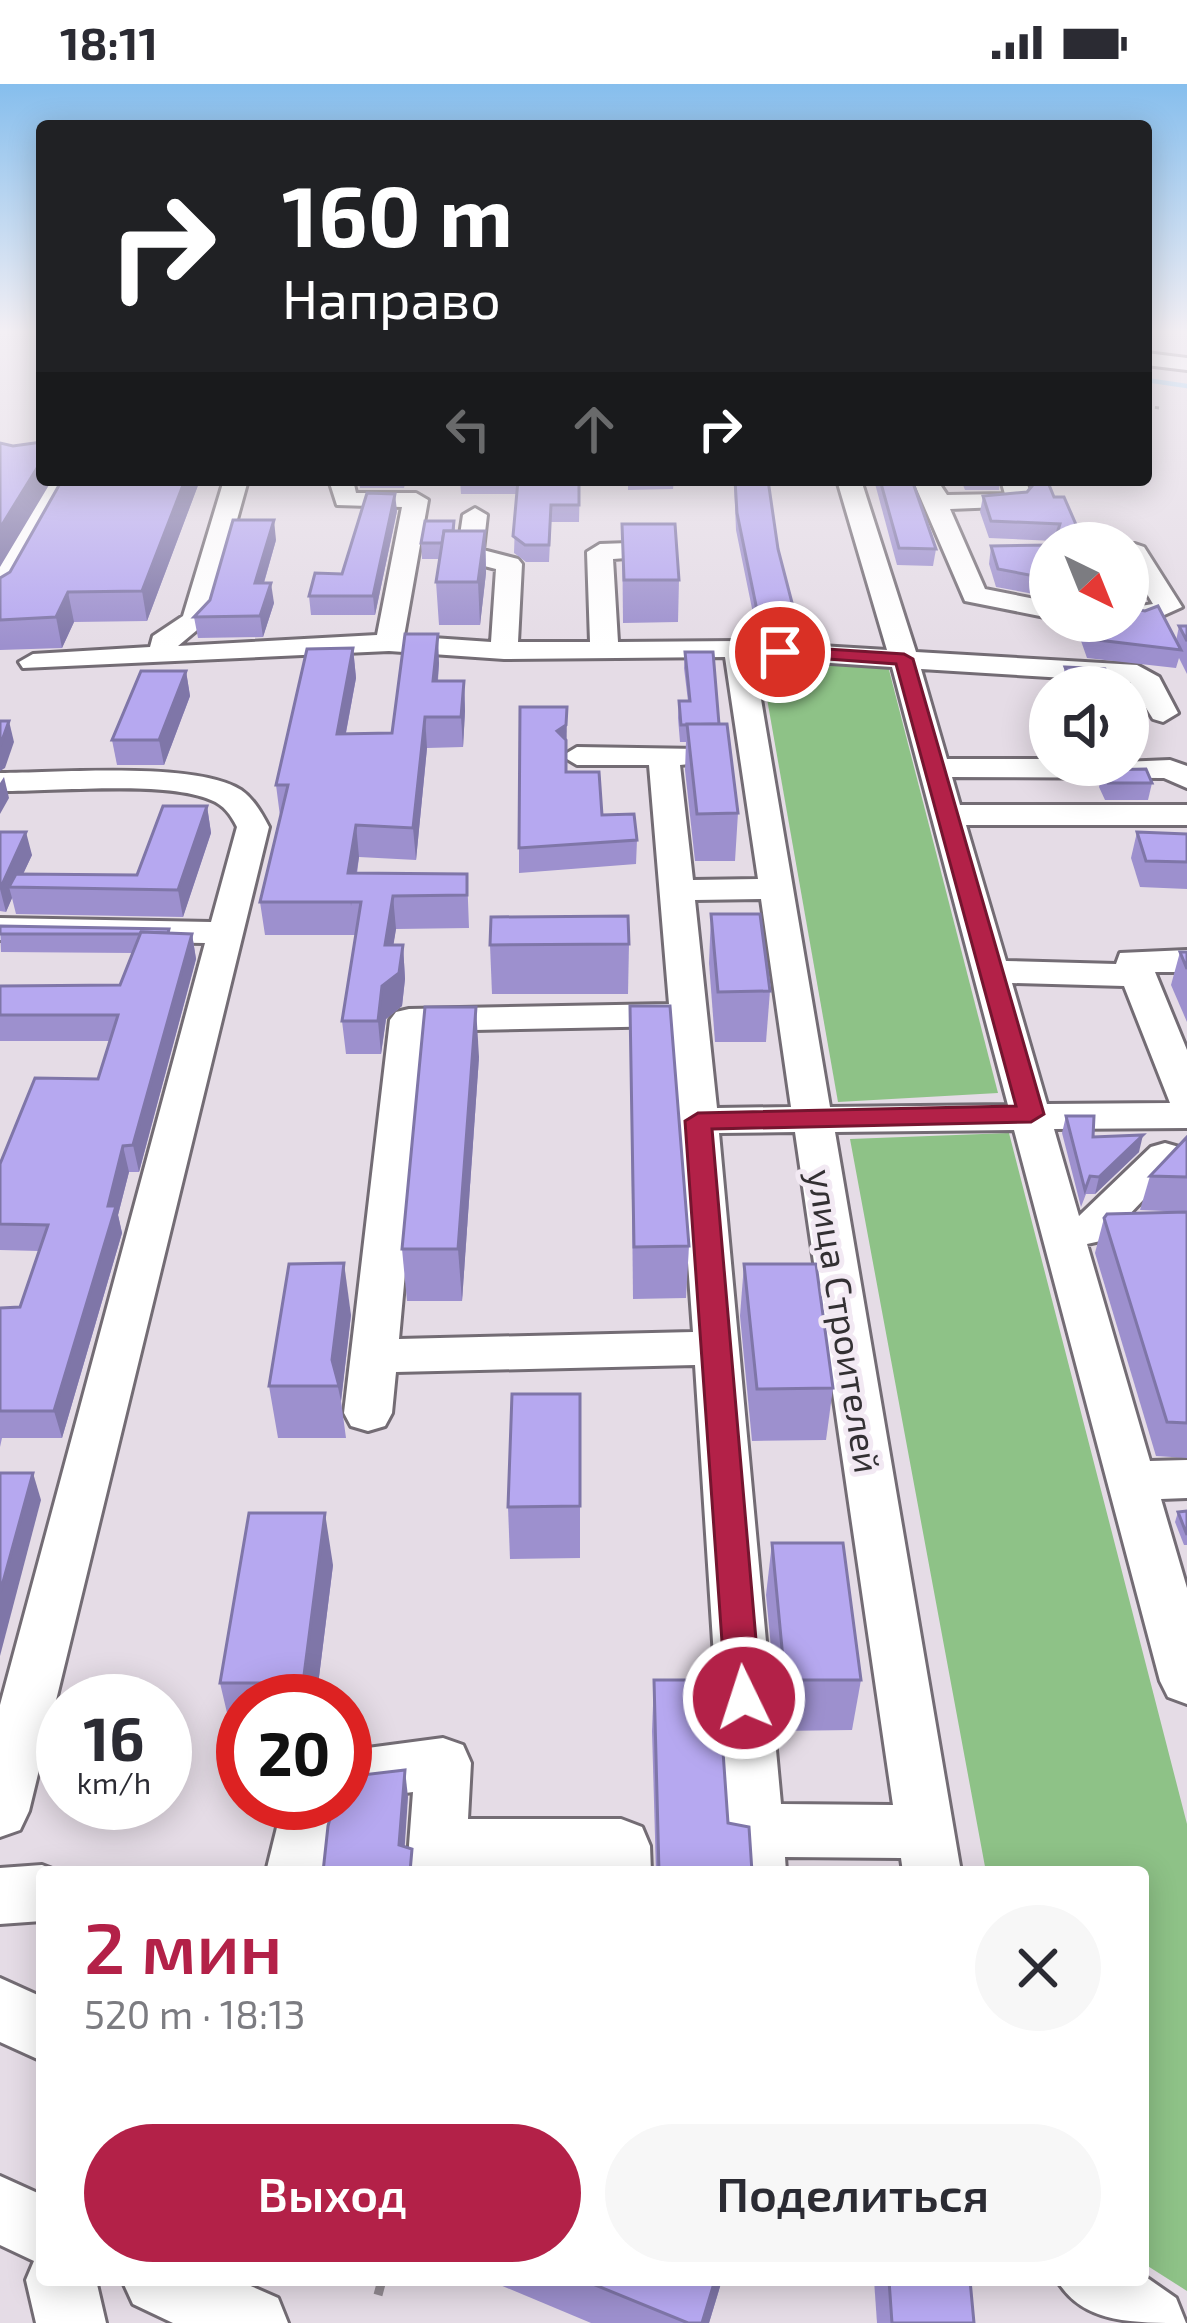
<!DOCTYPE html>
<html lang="ru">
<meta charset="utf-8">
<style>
:root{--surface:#fff;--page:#f7f7f7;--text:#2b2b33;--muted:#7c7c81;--accent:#b32148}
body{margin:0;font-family:"Exo 2",sans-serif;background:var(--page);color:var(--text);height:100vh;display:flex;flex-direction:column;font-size:45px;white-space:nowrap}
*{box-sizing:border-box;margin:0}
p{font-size:39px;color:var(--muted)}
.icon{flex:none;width:66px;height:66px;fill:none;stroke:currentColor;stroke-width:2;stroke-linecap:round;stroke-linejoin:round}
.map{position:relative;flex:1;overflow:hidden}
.panel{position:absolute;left:36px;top:1782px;width:1113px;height:420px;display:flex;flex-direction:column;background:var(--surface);border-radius:12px;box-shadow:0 6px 30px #0003}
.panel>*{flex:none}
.banner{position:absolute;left:36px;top:36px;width:1116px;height:366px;border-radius:12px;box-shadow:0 6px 30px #0003;background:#202124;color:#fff;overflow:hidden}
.needle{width:78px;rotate:137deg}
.tools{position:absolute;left:1029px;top:438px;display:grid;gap:24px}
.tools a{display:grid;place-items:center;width:120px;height:120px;border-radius:50%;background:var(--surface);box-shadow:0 6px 30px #0003;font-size:60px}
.speed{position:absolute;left:36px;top:1590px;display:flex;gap:24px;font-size:60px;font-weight:700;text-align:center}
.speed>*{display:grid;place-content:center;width:156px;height:156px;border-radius:50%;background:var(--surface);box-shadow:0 6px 30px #0003;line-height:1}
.speed small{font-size:30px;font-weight:400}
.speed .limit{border:18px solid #d22;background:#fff;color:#111}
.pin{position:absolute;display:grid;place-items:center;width:102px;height:102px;color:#fff;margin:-51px;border:6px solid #fff;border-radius:50%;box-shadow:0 3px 12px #0007}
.me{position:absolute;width:132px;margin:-66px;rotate:356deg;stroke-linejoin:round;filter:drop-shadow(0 0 9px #0008)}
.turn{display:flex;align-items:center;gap:42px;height:252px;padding:0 48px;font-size:54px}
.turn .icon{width:156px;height:156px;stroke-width:2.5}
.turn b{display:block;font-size:84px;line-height:102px}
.lanes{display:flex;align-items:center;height:114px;padding:0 48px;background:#0003;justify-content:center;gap:60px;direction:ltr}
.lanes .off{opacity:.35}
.round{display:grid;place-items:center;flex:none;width:126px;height:126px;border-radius:63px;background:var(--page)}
.summary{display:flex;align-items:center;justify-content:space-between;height:204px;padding:0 48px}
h1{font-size:72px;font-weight:600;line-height:90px;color:var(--accent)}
.primary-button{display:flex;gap:24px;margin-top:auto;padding:24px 48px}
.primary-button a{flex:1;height:138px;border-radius:72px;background:var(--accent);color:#fff;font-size:48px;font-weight:600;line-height:138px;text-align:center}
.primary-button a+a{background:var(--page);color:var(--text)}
.status{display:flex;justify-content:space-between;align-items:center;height:84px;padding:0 60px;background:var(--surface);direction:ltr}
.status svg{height:33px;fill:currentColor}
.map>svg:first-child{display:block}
.green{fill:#8ec287}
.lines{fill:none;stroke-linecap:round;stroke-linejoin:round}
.stream{stroke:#93cdf5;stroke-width:4.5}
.minor-casing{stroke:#736c74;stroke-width:6}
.path-far1{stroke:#938c93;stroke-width:3;stroke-dasharray:6 3;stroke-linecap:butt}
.path{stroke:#938c93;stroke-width:9;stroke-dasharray:18 9;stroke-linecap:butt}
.minor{fill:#fff;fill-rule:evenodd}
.wall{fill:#9d90ce}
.shaded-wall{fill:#7f76a8}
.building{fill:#b6a8f0;stroke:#7f76a8;stroke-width:3}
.route{fill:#b32148;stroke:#74152f;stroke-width:3}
.labels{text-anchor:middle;stroke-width:10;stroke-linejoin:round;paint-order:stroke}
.street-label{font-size:36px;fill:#333033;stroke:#f2e9f3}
</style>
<div class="status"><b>18:11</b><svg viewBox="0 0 49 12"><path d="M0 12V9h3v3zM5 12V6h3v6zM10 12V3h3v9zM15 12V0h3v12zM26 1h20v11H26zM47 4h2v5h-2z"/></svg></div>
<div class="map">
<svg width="1187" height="2239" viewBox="0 0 1187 2239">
<rect width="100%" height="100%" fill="#e5dce6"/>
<g class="green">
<path d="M760 575 888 582 998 1009 838 1018Z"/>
<path d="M1009 1049 1187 1740V2207L1143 2179V1788H986L850 1055Z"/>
</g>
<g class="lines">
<path class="stream" d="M1146 296 1187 302"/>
<defs>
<g id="minor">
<path d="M1146 269 1187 274V286L1146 281Z"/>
<path d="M46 396H70L13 492 0 500V471Z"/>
<path d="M224 396H248L209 536 178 562 377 551 402 423 337 421 329 396H353L356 409H416L428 416 404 552 491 558 496 485 461 476 457 471 463 431 475 424 487 431 483 466 518 475 522 480 518 558H590L587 468 600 460 657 458 666 461 670 466 666 471 613 475 618 558 738 557 887 566 837 396H861L916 568 1137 581 1159 593 1178 629 1163 638 1153 635 1130 598 921 585 947 675H1050V681L1170 676 1187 682V704L1164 694 952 693 960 721H1187V741H966L1006 877 1116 880 1120 869 1187 866V888H1155L1187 966V1044L1054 1045 1079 1132 1151 1063 1165 1059 1179 1063 1185 1072 1105 1156 1087 1160 1150 1377 1187 1376V1414L1161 1415 1187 1504V1620L1168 1613 1160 1597 1014 1046 835 1048 961 1788H903L901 1774 785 1773 786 1788H728L695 1281 396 1288 392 1329 385 1342 368 1347 351 1342 344 1329 390 936 396 928 409 925 669 920 649 681H577L562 672 577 663 699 665 703 672 699 679 680 681 693 796 758 795 725 573 504 575 389 567 23 584 19 578 33 570 150 563 153 552 183 532ZM754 574 892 583 1008 1021 830 1023ZM761 815 791 1023 717 1024 695 816ZM1012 899 1124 902 1170 1019 1047 1020ZM671 942 693 1248 399 1255 427 947ZM795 1048 893 1721 781 1720 719 1049Z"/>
<path d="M913 396H937L947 411 1005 410 1001 396H1025L1031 410 1021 422 950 425 985 505 1050 518V534L965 517Z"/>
<path d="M1135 460 1144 463 1182 523 1142 541 1118 537H1128V524L1153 520 1128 478V462Z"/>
<path d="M0 689C57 689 196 677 241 706 254 715 262 730 269 743L29 1727 20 1746 0 1753V1621L205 859 0 856V834L211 838 237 743C231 731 224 721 211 716 165 696 53 708 0 707Z"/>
<path d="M443 1654 463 1661 471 1679 468 1735H621L642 1743 650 1762 651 1788H407L413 1708 345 1717V1667Z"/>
<path d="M283 1719H341L324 1788H266Z"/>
<path d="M42 1781 60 1788H42V1837L0 1840V1784Z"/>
<path d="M0 1894 42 1913V1977L0 1958Z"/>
<path d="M0 2092 42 2111V2196H96L106 2239H36L26 2196 34 2177 0 2161Z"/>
<path d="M1143 2191 1176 2214 1186 2239C1131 2239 1082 2239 1057 2196H1143Z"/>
<path d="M122 2196H237L278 2214 288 2239H173L133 2220Z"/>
</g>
</defs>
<use href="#minor" class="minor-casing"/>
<path class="path-far1" d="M1146 322 1159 324"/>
<path class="path" d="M378 2211 382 2196"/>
<use href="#minor" class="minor"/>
</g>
<g class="wall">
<path d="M200 396 147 537 74 538 62 564 0 566V494Z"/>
<path d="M359 396H406L404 404H360Z"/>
<path d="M460 396H580L579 438H551L549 478H526L514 469 516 410H461Z"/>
<path d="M628 396H674L673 405 628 406Z"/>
<path d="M721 396H768L778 465 797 538 796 556 758 554 736 446 734 399H721Z"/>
<path d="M874 396H912L936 465 933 482 897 481Z"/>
<path d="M961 396H1000L999 406H965Z"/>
<path d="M1030 396H1047L1054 413 1081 452 1054 457 989 454 980 428 983 412 1027 408 1032 403Z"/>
<path d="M397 427 375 531H311L309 512 342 490Z"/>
<path d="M454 437 455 447H485L486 489 480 541H439L436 498 440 475H422L421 459Z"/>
<path d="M622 440 679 496 678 538 623 539Z"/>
<path d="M276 456 264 499 274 519 263 553 198 554 194 533Z"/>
<path d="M1050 461V513L996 503 989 480 991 462Z"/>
<path d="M1074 537H1128L1176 557 1179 542H1187V590L1179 574 1176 584 1087 574Z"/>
<path d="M353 564 356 594 346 649H392L439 579 438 597H464L465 627 463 663 427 664 416 776 359 773 357 790H467L469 844 396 845 393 861H403L405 895 402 922 386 935 381 970H346L342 937 356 851H265L260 818 280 732 276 701Z"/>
<path d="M685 568 719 640 738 729 735 777H695L685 686 686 658H680L678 634 679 617H688L684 584Z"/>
<path d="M1065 583 1112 603H1064L1062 598Z"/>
<path d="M186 587 190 612 164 681H117L112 656Z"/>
<path d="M1103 686 1152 699 1148 716H1105L1099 703Z"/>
<path d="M566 688 602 731 637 756 636 780 519 789V764Z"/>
<path d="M207 722 211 749 183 833 16 830 12 814 6 828 0 827V748L32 771 23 790 137 791Z"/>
<path d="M1137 748 1187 750V805L1140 803 1131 774Z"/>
<path d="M711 830 770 907 766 958H715L709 879Z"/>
<path d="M0 842 192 850 196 875 139 1088H129L118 1131 122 1149 62 1354H2L0 1363V1224L20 1223 39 1167 0 1166V1080L98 995 110 957H0V902L120 901 133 869 1 868Z"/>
<path d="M629 860 628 910H492L490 861Z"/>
<path d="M1180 868H1187V938L1171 901Z"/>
<path d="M630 922 689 1162 686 1214 633 1215Z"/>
<path d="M479 973 462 1217H407L402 1165Z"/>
<path d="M1066 1032 1093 1053 1139 1068 1095 1110H1086L1081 1123 1062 1049Z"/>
<path d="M1187 1053V1128L1140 1126 1150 1092Z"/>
<path d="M1187 1128V1374L1156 1372 1095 1169 1104 1134Z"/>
<path d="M744 1180 833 1304 826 1356 752 1357 740 1232Z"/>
<path d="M351 1231 341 1317 346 1354H278L269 1302Z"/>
<path d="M580 1310V1474L510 1475 508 1423Z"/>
<path d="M1187 1427V1461H1184L1175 1438 1178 1428Z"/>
<path d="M772 1459 861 1596 852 1646 779 1647 766 1511Z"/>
<path d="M333 1481 316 1617H243V1650H232L220 1599Z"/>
<path d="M654 1596 728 1739 752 1788H656L652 1647Z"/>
<path d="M488 2196H722L709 2239H591Z"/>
<path d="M874 2196H970L974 2239H877Z"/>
</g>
<g class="shaded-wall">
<path d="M42 376V396H52L0 483V444Z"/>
<path d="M185 396H200L147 537 142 507Z"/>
<path d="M395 410 397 427 375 531 373 512Z"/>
<path d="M274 436 276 456 258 519 255 499Z"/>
<path d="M485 447 486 489 480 541 478 498Z"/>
<path d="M271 499 274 519 263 553 260 532Z"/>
<path d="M1146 499 1143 517 1128 520V503Z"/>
<path d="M68 508 74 538 62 564 56 533Z"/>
<path d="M438 550 439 579 435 628 433 597Z"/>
<path d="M353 564 356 594 340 680 337 650Z"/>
<path d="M186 587 190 612 164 681 159 656Z"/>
<path d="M464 597 465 627 463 663 461 633Z"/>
<path d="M567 623 566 712 557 647Z"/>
<path d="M425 633 427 664 416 776 413 744Z"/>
<path d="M9 637 14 658 5 684 0 687V662Z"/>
<path d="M4 693 9 714 0 730V699Z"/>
<path d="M207 722 211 749 183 833 178 806Z"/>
<path d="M356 741 359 773 351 822 348 789Z"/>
<path d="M26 748 32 771 17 803H9L12 814 6 828 0 805Z"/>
<path d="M393 812 396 845 388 895 385 861Z"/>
<path d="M192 850 196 875 139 1088 133 1061Z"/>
<path d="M403 861 405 895 402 922 386 935 381 970 378 937 382 902Z"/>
<path d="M476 923 479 973 462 1217 458 1165Z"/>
<path d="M1143 1051 1139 1068 1095 1110 1099 1093Z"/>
<path d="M123 1062 129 1088 118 1131 122 1149 62 1354 54 1327Z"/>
<path d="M344 1179 351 1231 341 1317 332 1276Z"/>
<path d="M33 1389 41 1416 0 1572V1509Z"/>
<path d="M325 1429 333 1481 316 1617H306L303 1599Z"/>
<path d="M405 1686 408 1713 403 1788 399 1761Z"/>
<path d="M715 2196H722L709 2239H702Z"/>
</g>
<g class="building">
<path d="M42 358V376L0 444V359L13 362Z"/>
<path d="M62 396H185L142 507 68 508 56 533 0 536V494L10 488Z"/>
<path d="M518 396H579V421H551L549 461H525L513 452Z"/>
<path d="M735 396H768L778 465 797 538 759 536 737 429Z"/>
<path d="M880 396H912L936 465 899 464Z"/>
<path d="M1037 396H1047L1054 413H1064L1081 452H1122L1126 459H1054L1060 440 991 437 983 412 1027 408Z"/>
<path d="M367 409 395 410 373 512H309L315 489 342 490Z"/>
<path d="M233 436H274L255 499H271L260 532 194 533 210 516Z"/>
<path d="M425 437H454L453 447H444L442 459H421Z"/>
<path d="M622 440H675L679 496H624Z"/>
<path d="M444 447H485L478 498H436Z"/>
<path d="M1050 461V495L998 485 991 462Z"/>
<path d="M1128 464 1146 499 1128 505Z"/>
<path d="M1158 522 1181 566 1090 555 1084 537H1128V524L1145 527Z"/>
<path d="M1179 542H1187V557Z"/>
<path d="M405 550H438L433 597H464L461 633H425L413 744 356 741 348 789 467 790V811L393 812 385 861H403L399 889 382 902 378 937H342L361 818H260L288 701H276L307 565 353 564 337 650 392 649Z"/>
<path d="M685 568H713L719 640 681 641 679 617H690Z"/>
<path d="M1065 583 1105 585 1112 603H1073Z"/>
<path d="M141 587H186L159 656H112Z"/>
<path d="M520 623H567L566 641 557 647 566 656V688H599L602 731 634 730 637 756 519 764Z"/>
<path d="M0 637H9L0 662Z"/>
<path d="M687 640H727L738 729 697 730Z"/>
<path d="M1146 685 1152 699H1108L1103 686Z"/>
<path d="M163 722H207L178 806 9 803 16 790 137 791Z"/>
<path d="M0 748H26L0 805Z"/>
<path d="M1137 748 1187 750V778L1146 777Z"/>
<path d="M711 830H760L770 907 718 908Z"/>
<path d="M628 832 629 860 490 861 491 833Z"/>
<path d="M0 842 169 845 168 849 141 848 140 850H0Z"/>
<path d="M141 848 192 850 133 1061 123 1062 108 1122H116L54 1327H0V1224L20 1223 48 1141 0 1140V1080L35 994 98 995 118 931H0V902L120 901Z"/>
<path d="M1180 868H1187V885Z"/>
<path d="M630 922H670L689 1162 634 1163Z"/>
<path d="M425 923H476L458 1165H402Z"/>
<path d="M1066 1032H1094L1093 1053 1143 1051 1099 1093 1090 1092 1085 1106Z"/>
<path d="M1187 1053V1093L1150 1092Z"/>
<path d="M1187 1128V1339L1167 1338 1104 1134 1107 1130Z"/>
<path d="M344 1179 332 1276 339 1302H269L289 1180Z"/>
<path d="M744 1180H816L833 1304 757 1305Z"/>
<path d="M512 1310H580V1422L508 1423Z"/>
<path d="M0 1389H33L0 1509Z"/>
<path d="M1187 1427V1451L1178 1428Z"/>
<path d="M249 1429H325L303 1599H220Z"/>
<path d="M772 1459H843L861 1596H785Z"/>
<path d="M654 1596H718L728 1739 749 1743 752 1788H659Z"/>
<path d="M405 1686 399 1761 412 1765 410 1788H323L328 1742 334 1719H345V1693Z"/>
<path d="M486 1785 542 1788H486Z"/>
<path d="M583 2196H715L702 2239H688Z"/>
<path d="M889 2196H970L974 2239H892Z"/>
</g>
<linearGradient id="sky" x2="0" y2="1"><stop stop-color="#86beed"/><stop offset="0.44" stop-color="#f3eff4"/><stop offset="1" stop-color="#f3eff4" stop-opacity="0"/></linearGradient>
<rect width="1187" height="562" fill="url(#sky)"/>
<path class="route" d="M780 562 904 570 913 575 1044 1030 1031 1038 712 1045 761 1614 756 1625 744 1630 731 1625 726 1614 685 1037 698 1029 1016 1022 896 580 773 571 771 568Z"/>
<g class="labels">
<g class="street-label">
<text transform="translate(844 1237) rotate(81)" y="13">улица Строителей</text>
</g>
</g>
</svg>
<div class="tools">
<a><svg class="needle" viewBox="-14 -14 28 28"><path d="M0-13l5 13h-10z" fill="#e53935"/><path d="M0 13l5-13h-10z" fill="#7c7c81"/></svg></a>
<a><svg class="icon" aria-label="sound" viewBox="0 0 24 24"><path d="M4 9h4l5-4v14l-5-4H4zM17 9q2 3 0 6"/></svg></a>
</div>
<div class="speed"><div>16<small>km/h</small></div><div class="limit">20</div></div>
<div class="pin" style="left:780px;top:568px;background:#d93025"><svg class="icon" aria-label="arrive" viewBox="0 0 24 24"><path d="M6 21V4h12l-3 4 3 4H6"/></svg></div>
<svg class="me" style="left:744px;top:1614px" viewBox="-20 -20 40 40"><circle r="17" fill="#b32148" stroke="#fff" stroke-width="3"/><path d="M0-11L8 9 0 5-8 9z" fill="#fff"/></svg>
<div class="banner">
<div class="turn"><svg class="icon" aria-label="right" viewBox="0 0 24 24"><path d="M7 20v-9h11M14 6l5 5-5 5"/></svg><div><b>160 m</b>Направо</div></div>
<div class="lanes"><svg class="icon off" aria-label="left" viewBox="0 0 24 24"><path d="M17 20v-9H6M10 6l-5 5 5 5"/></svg><svg class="icon off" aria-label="ahead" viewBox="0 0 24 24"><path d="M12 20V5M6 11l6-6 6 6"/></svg><svg class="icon" aria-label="right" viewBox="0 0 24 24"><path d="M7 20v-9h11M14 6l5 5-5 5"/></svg></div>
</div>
<section class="panel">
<div class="summary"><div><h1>2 мин</h1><p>520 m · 18:13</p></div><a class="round"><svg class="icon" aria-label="close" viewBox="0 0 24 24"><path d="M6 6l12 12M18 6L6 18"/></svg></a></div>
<div class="primary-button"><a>Выход</a><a>Поделиться</a></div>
</section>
</div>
